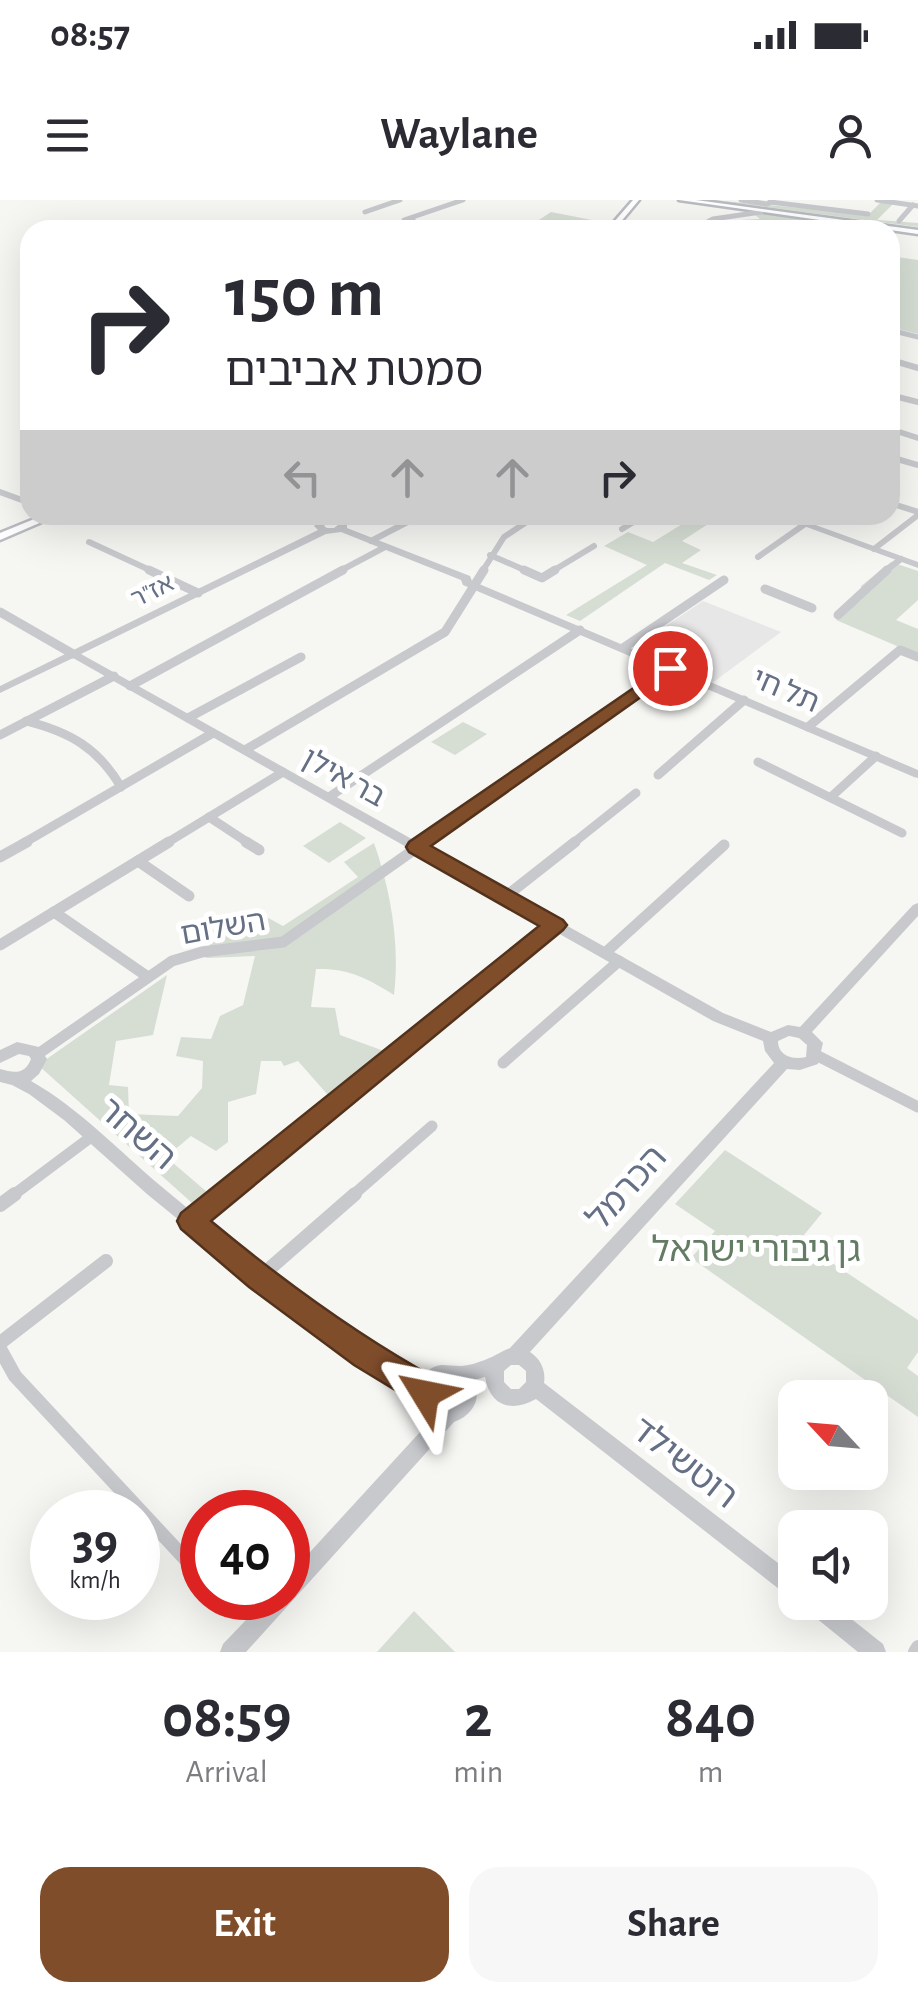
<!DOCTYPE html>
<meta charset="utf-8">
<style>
:root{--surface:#fff;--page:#f7f7f7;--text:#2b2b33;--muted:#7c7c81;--accent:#804d2b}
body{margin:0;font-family:"Alegreya Sans","Noto Sans Hebrew",sans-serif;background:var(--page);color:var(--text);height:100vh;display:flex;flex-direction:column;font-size:38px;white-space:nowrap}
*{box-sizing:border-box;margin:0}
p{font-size:32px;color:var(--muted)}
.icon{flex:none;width:55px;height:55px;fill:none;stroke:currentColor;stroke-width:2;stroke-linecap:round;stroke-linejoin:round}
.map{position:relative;height:1452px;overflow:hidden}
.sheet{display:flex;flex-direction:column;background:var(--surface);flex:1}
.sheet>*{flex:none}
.top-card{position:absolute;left:20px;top:20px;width:880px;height:305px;border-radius:30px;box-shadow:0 10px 40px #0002;background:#fff;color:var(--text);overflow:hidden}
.needle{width:65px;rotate:296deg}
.fabs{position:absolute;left:778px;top:1180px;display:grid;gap:20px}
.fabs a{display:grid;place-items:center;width:110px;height:110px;border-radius:20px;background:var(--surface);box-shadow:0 10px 40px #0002;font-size:50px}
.speed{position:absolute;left:30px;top:1290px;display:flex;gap:20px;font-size:50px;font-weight:700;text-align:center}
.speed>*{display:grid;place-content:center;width:130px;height:130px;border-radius:50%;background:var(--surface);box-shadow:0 10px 40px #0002;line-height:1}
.speed small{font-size:25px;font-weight:400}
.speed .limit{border:15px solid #d22;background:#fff;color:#111}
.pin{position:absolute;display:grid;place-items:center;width:85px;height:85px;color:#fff;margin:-42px;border:5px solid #fff;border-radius:50%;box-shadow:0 2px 10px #0007}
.me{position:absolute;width:110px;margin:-55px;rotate:305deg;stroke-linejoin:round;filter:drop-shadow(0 0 8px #0008)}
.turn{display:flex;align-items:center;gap:35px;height:210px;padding:0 40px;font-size:45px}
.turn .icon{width:130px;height:130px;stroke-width:2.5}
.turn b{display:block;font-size:70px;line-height:85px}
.lanes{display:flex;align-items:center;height:95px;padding:0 40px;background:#0003;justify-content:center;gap:50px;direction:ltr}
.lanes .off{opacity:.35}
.eta{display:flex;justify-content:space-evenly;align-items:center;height:170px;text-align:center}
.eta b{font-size:60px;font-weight:600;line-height:70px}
.cta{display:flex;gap:20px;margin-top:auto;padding:20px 40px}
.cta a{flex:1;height:115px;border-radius:30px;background:var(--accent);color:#fff;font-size:40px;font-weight:600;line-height:115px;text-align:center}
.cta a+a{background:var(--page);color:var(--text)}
.status{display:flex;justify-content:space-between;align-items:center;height:70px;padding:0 50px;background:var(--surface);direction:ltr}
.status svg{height:28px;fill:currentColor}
header{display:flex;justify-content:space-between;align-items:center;height:130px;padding:0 40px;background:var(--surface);font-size:45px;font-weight:600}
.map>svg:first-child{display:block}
.built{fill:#e6e7e6}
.green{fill:#d6ded4}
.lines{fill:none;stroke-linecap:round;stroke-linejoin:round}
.secondary-casing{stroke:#b9bcc1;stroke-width:5}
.minor-far4{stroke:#c7c9cd;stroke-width:5}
.minor-far3{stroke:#c7c9cd;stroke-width:6}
.minor-far2{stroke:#c7c9cd;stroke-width:9}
.minor-far1{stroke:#c7c9cd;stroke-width:11}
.minor{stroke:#c7c9cd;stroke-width:14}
.tertiary{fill:#c7c9cd;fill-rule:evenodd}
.secondary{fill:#fff;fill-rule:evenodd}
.route{fill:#804d2b;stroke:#53321c;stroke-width:2.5}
.labels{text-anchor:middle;stroke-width:10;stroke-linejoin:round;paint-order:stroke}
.far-street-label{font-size:25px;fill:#657085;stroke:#fff}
.street-label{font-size:30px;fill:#657085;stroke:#fff}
.near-street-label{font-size:35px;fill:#657085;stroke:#fff}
.near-park-label{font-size:35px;fill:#647c64;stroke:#fff}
</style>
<div class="status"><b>08:57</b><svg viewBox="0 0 49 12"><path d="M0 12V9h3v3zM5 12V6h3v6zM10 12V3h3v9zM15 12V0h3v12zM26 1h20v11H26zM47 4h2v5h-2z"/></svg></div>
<header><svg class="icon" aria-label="menu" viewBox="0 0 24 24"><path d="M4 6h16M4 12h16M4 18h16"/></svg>Waylane<svg class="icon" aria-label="person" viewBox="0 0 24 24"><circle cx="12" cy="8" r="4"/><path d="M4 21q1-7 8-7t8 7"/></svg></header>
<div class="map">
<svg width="918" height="1452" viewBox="0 0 918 1452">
<rect width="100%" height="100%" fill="#f6f6f3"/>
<path class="built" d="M703 401 781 432 712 483 633 448Z"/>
<g class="green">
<path d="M712 0 869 14 881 2 893 4 877 20 918 23V27Z"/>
<path d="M551 12 612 24 604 30H524Z"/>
<path d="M759 13 849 27 858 30H703L722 21 760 19 755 15Z"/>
<path d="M890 56 918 60V134L890 127Z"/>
<path d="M697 315H722L682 341 701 350 682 363 717 375 709 380 665 363 580 421 566 415 647 365 604 346 628 332 653 342Z"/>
<path d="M891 362 918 371V400L896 420 918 429V455L836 420 862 399 861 386Z"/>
<path d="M463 522 487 534 455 555 431 542Z"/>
<path d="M340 622 366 638 329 663 303 646Z"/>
<path d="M374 643C391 691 400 745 394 795 367 778 348 768 316 769L311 807 335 808 340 835 384 851 327 894 298 861 284 866 281 861H261L256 894 228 902V942L216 951 191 936 166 957 207 992 192 1003 38 865 167 775 153 835 116 841 109 885 128 887 129 914 178 916 202 888 203 861 176 856 181 837 211 839 220 816 243 805 255 756 206 758 216 721 234 733 261 714 283 726 358 677 344 662Z"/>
<path d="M725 950 822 1013 799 1041 918 1120V1152L907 1168 918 1176V1217L691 1058 715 1031 675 1004Z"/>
<path d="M414 1411 455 1452H377Z"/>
</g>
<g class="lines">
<defs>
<g id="secondary">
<path d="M633 0H639L614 30H607Z"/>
<path d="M679 0H696L918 30V34Z"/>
<path d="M44 315H58L0 340V333Z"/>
</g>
</defs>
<use href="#secondary" class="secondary-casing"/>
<g class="minor-far4">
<path d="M741 0 767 4 773 1"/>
<path d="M877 0 918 6"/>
<path d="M770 2 868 14"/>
<path d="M365 12 400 0"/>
<path d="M413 19 404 20 463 0"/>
<path d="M899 21 913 5"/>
<path d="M852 26 867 30"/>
<path d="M693 30 713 19 761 12"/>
<path d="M890 130 918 137"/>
<path d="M890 160 900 163"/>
</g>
<g class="minor-far3">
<path d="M891 160 918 168"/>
<path d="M890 195 918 202"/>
<path d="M890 257 918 265"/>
<path d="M0 292 30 303"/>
<path d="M890 303 918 312"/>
<path d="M622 329 645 315"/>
<path d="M371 341 421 315"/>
<path d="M89 342 154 372"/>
<path d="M874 349 918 315"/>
<path d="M490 355 529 372"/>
<path d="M758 357 805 324"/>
<path d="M338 372 385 347"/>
<path d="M482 372 504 337 537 315"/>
<path d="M551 372 594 346"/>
<path d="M884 372 901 359"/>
</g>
<g class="minor-far2">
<path d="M149 370 198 393"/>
<path d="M524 370 542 378 555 370"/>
<path d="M765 389 812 408"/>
<path d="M0 412 73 454"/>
<path d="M838 415 887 370"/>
<path d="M623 448 724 380"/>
<path d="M130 486 343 370"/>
<path d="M188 518 301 457"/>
<path d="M26 521C70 532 98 548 121 587"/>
<path d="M808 527 900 450 918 457"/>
<path d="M0 535 114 476"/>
<path d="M245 550 445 432 484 370"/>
<path d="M758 562 902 633"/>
<path d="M658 575 744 500"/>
<path d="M329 597 580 430"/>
<path d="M831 597 876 556"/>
<path d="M209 617 250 644"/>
<path d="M22 644 213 533"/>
<path d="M165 644 283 572"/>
<path d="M421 644 670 468"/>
<path d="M572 644 636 593"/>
</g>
<g class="minor-far1">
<path d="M246 642 259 650"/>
<path d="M0 657 27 642"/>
<path d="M138 661 189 696"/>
<path d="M505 697 575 642"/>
<path d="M54 712 148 777"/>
<path d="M0 745 169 642"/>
<path d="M605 753 724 645"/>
<path d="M38 854 172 761 202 752 283 742 425 642"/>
<path d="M816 855 918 907"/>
<path d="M503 863 619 761"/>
<path d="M12 996 91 937"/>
<path d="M221 996 555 725"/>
<path d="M352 996 432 926"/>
</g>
<g class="minor">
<path d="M0 1005 15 994"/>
<path d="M191 1021 224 994"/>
<path d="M260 1077 355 994"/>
<path d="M0 1143 106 1061"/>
<path d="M0 1149 15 1176 202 1377"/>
<path d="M915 1452 918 1447"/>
</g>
<g class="tertiary">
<path d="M890 226 918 235V241L890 232Z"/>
<path d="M774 315H788L918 362V368Z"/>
<path d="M338 317 347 323V328L470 376 472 381 918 570V578L914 577 463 385 461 380 341 332 326 334 81 454 723 813 771 832 788 825 800 827 913 705 918 703V716L812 832 823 843 818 864 800 870 787 869 530 1152C541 1159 546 1171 544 1183L795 1376V1399L788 1396 536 1199C511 1213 490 1206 485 1177L474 1180C482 1199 473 1215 454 1222L246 1452H220L223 1444 267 1398H288V1376L432 1219 423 1211 416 1193 347 1150 278 1101 147 994 64 920 29 894 12 885 0 882V869C14 873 25 875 31 859L29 856 19 854 0 863V850L17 842 39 847 47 859 39 874 31 881C80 909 119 951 162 987 244 1056 329 1122 422 1177 437 1160 443 1166 461 1166 468 1166 480 1162 487 1159 495 1156 502 1151 510 1148L774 863 765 851 763 841 713 821 73 458 0 493V486L318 330 314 326 322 318ZM327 323 338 325 334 328H327L324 326ZM789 836 799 838 807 845 806 857C793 860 778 856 778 841ZM511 1165H519L526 1171V1182L519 1189H511L504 1182V1171ZM443 1181H451L458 1187V1198L452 1205H443L436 1198V1187Z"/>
<path d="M802 1402H830L883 1444 886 1452H858L805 1409Z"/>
</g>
<use href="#secondary" class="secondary"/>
</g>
<path class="route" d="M670 463 679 468 676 472 431 646 563 720 567 725 563 730 211 1021C282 1080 355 1134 437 1179L441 1189 436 1204 425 1208 354 1165 249 1087 181 1029 177 1021 181 1013 539 726 409 652 406 647 409 642Z"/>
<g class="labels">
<g class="far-street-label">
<text transform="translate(152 390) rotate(-26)" y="9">אז"ר</text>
</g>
<g class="street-label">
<text transform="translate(786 490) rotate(23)" y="10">תל חי</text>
<text transform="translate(344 577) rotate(29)" y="10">בר אילן</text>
<text transform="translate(223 727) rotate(-10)" y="10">השלום</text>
</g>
<g class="near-street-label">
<text transform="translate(138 933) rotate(41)" y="12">השחר</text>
<text transform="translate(626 987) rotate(-48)" y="12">הכרמל</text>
<text transform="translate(685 1262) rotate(38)" y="12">רוטשילד</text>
</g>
<g class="near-park-label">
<text x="756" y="1061">גן גיבורי ישראל</text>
</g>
</g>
</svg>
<div class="fabs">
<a><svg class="needle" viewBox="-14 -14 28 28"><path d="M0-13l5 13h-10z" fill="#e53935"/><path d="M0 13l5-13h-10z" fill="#7c7c81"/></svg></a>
<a><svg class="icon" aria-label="sound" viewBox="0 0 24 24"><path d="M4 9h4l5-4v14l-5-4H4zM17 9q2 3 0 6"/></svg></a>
</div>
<div class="speed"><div>39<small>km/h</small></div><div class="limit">40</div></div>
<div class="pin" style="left:670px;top:468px;background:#d93025"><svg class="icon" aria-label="arrive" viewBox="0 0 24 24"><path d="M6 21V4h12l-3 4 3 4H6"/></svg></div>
<svg class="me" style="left:425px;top:1194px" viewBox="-20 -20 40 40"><path d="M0-17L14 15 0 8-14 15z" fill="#804d2b" stroke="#fff" stroke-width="4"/></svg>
<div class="top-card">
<div class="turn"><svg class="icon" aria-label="right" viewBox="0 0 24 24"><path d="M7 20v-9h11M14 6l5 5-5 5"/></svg><div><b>150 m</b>סמטת אביבים</div></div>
<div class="lanes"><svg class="icon off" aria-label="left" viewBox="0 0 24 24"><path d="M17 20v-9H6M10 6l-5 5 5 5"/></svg><svg class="icon off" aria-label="ahead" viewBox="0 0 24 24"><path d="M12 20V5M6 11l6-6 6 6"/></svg><svg class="icon off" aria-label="ahead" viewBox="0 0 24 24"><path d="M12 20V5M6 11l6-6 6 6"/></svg><svg class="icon" aria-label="right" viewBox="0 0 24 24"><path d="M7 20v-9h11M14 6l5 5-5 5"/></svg></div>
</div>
</div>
<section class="sheet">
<div class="eta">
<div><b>08:59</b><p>Arrival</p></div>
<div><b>2</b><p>min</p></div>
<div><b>840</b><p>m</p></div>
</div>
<div class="cta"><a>Exit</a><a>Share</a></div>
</section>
